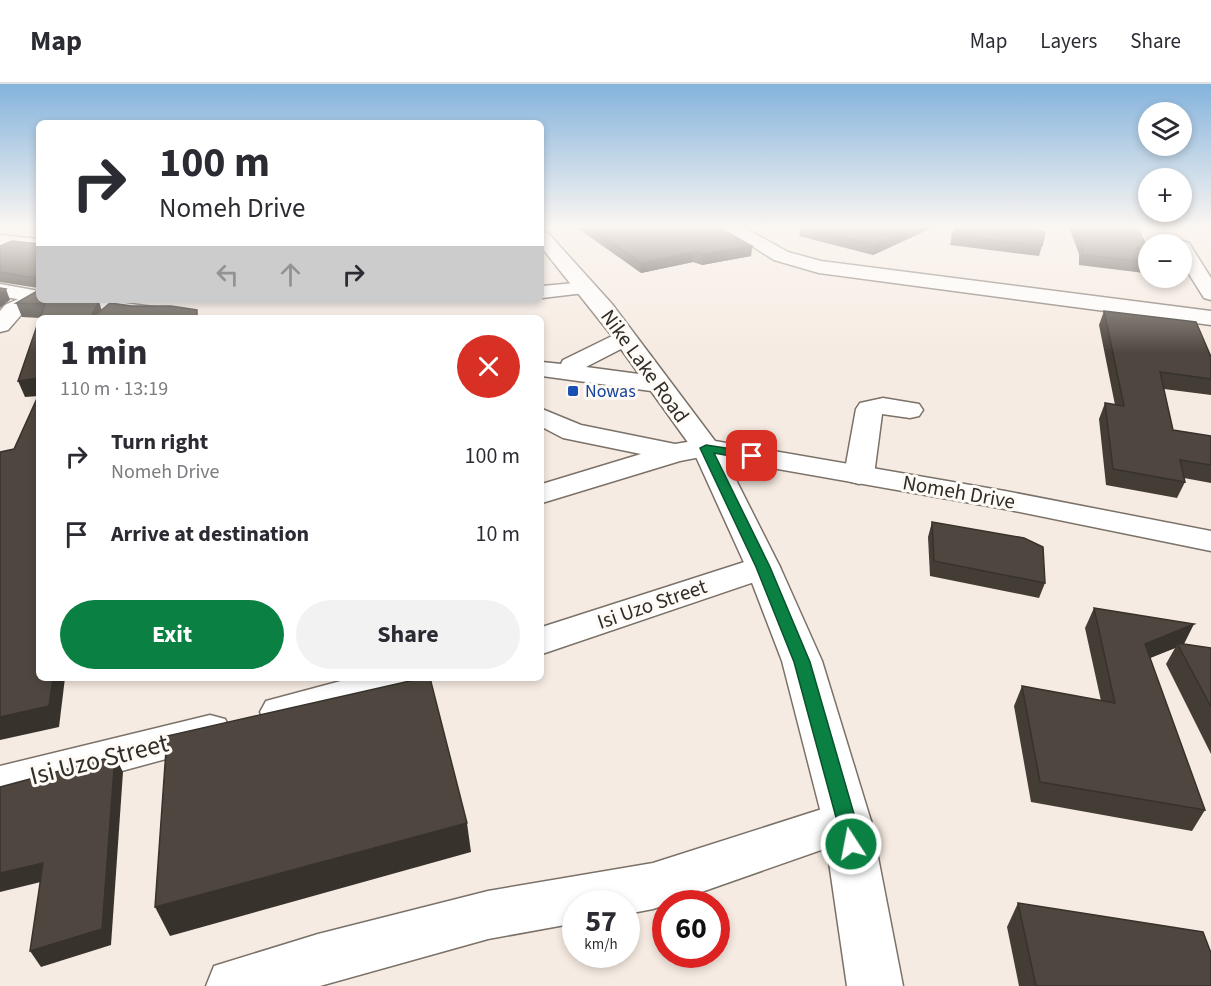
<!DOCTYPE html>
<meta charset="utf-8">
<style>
:root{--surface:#fff;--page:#f2f2f3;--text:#2b2b33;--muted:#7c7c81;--line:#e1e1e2;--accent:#0b8043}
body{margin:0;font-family:"Source Sans 3",sans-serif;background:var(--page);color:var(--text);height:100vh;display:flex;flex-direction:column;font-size:22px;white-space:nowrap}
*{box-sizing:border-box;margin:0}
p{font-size:20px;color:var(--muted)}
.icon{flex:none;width:33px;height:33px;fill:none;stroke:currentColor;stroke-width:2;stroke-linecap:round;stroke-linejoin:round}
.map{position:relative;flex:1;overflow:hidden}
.drawer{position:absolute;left:36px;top:231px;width:508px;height:366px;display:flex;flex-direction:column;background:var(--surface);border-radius:9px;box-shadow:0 3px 9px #0003}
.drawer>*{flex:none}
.top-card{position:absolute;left:36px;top:36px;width:508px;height:183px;border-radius:9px;box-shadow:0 3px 9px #0003;background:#fff;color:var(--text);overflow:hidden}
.tools{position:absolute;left:1138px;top:18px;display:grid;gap:12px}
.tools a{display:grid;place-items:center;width:54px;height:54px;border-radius:50%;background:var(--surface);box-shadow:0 3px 9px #0003;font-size:30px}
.speed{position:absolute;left:562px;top:806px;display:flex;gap:12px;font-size:30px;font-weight:700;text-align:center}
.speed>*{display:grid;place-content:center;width:78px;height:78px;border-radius:50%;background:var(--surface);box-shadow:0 3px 9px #0003;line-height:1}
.speed small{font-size:15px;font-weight:400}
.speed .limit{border:9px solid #d22;background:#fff;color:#111}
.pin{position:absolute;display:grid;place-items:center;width:51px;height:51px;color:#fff;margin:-26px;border-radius:12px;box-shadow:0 3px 9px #0006}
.me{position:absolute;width:66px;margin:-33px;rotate:349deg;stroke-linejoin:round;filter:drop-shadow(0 0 4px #0008)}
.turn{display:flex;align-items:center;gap:21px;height:126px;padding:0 24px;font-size:27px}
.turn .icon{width:78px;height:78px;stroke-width:2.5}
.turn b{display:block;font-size:42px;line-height:51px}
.lanes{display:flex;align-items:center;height:57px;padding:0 24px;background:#0003;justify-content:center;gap:30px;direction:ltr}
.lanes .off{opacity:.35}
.round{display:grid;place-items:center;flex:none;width:63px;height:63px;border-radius:32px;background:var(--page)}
.summary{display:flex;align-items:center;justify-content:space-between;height:102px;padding:0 24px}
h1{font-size:36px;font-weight:700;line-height:45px}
.button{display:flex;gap:12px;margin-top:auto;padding:12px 24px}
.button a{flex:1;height:69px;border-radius:36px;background:var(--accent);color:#fff;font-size:24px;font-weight:700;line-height:69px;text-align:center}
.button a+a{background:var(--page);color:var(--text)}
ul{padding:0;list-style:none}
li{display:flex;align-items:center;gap:18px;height:78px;padding:0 24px}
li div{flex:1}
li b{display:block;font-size:22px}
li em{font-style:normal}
header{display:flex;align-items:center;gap:36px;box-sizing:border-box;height:84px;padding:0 30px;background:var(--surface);border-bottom:2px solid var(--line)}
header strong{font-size:28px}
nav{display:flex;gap:33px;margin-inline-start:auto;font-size:21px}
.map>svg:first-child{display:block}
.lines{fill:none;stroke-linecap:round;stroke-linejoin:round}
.minor-casing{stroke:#7a7168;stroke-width:3}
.major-casing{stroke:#7a7168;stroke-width:3}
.minor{fill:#fff;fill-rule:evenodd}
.major{fill:#fff;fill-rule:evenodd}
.wall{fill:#443d36}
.shaded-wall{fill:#37322c}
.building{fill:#4f473f;stroke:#37322c;stroke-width:1.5}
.route{fill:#0b8043;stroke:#07532c;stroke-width:1.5}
.transit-dot{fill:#1a4fb4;stroke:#fefaf6;stroke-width:2}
.labels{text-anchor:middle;stroke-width:6;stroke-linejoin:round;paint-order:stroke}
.far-transit-label{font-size:18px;fill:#164399;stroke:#fefaf6;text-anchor:start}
.street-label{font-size:21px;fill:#302c28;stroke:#fefaf6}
.near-street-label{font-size:26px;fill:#302c28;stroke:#fefaf6}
</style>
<header>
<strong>Map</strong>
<nav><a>Map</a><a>Layers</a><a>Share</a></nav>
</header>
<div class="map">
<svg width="1211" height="902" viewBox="0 0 1211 902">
<rect width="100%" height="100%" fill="#f6ebe2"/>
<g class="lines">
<defs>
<g id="minor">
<path d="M722 143H743L788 168 821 177 1211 227V241L819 189 774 176Z"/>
<path d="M0 151 39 155V165L0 161Z"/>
<path d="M1182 157 1189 159 1211 194V216L1204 214 1182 179V160H1175Z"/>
<path d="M586 198 593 200 596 204 593 208 542 214V202Z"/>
<path d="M36 207H39V216L43 217 21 231 8 246 0 248V227L5 221Z"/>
<path d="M883 314 919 320 923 326 919 332 910 334 882 330 874 391 870 397 859 400 848 397 844 391 856 325 860 319Z"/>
<path d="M542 325 581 341 675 360 706 355 716 358 720 364 716 370 680 377 542 419V400L641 370 563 354 542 343Z"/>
<path d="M763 472 775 475 780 483 775 491 542 570V543Z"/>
<path d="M352 594H427L421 604 281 644 266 639 260 628 266 617Z"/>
<path d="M210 631 225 635 231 647 225 659 0 720V682Z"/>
<path d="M847 717 864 723 871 737 864 751 653 825 627 830V819H576V839L488 855 320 902H206L214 882 318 850 488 807 653 779Z"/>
</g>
<g id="major">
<path d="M542 148 548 149 612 220 715 357 1005 407 1211 447V467L1005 425 726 376 780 483 822 577 871 737 903 902H847L823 737 782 577 746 483 692 364 651 307 542 292V278L561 280 563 276 612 252 542 164ZM621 265 639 290 586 283Z"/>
<path d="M0 200 39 207V216H47L39 219 0 212Z"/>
<path d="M47 216H102L182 227 190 229 193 234H137L58 222 51 220Z"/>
</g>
</defs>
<use href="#minor" class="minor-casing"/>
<use href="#major" class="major-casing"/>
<use href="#minor" class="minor"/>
<use href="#major" class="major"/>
</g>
<g class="wall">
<path d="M576 143H716L752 162 751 172 702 181 693 178 641 189Z"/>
<path d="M801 143H934L873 171 799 152Z"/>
<path d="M1069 143H1137L1149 167V187L1144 186V189L1079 181V170Z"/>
<path d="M952 151 1042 162 1039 172 950 161Z"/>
<path d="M39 160V216L102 226 132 222 40 234 22 233 16 219 38 206V204L0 198V162Z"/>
<path d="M1104 227 1211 273V311L1164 305 1173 346 1211 352V399L1184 394 1185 398 1177 414 1106 401 1099 335 1105 319 1115 321 1099 241Z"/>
<path d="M932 438 1045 499 1039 514 930 492 928 453Z"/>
<path d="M1094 524 1184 560 1211 564V670L1166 580 1175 564 1150 574 1205 726 1192 747 1031 718 1014 622 1022 602 1101 617 1085 544Z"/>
<path d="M1018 819 1211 902H1019L1007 843Z"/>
</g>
<g class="shaded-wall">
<path d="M915 143H934L873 171 875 161Z"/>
<path d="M752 162 751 172 702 181 703 170Z"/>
<path d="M694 168 693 178 641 189V179Z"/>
<path d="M6 205 10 216 0 224V210Z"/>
<path d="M99 217 103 231 102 234H90Z"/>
<path d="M39 294V312L25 313 18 297Z"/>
<path d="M1194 540 1184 560 1177 559 1175 564 1135 580 1145 560Z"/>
<path d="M53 594H65L59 643 0 656V633Z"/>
<path d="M115 672 123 688 111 861 41 883 30 867Z"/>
<path d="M467 739 471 768 170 852 155 823Z"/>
<path d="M43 779 53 795 0 808V789Z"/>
</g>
<g class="building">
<path d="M589 143H716L752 162 703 170 694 168 641 179Z"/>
<path d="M802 143H915L875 161Z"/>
<path d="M956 143H1028L1045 148 1042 162 952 151Z"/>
<path d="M1076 143H1137L1149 167V176H1147V178L1083 171 1082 160Z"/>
<path d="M12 157 39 160V203H37L35 194 0 188V162Z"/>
<path d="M0 204 6 205 0 210Z"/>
<path d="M39 206V216L99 217 90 234H40L45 220 16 219Z"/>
<path d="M110 219 132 222H171L197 226V234H92Z"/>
<path d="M1104 227 1196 238 1211 273V295L1160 288 1173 346 1211 352V381L1180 376 1185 398 1113 385 1105 319 1124 322Z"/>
<path d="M39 236V294L18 297Z"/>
<path d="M39 310V594H53L49 622 0 633V368L14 365Z"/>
<path d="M932 438 1024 454 1043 463 1045 499 934 477Z"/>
<path d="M1094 524 1194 540 1145 560 1205 726 1040 698 1022 602 1115 619Z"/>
<path d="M1177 559 1211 564V623Z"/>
<path d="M423 594H430L467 739 155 823 167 652Z"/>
<path d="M115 672 102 845 30 867 43 779 0 789V703Z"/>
<path d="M1018 819 1203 848 1211 869V902H1036Z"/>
</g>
<linearGradient id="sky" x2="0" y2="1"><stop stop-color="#84b3dc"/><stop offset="0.53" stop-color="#fbf6f2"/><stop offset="1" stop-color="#fbf6f2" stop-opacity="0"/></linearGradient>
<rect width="1211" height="269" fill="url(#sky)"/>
<path class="route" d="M706 361 752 368 758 372 752 376 714 369 770 483 810 578 856 737 861 760 858 767 851 769 844 767 837 737 794 578 756 483 700 364Z"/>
<rect class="transit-dot" x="567" y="301" width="12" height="12" rx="3"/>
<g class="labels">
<g class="far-transit-label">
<text x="585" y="313">Nowas</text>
</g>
<g class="street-label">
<text transform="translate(645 282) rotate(54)" y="7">Nike Lake Road</text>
<text transform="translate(959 408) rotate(10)" y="7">Nomeh Drive</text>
<text transform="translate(652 520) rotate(-19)" y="7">Isi Uzo Street</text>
</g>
<g class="near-street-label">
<text transform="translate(99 675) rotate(-14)" y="9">Isi Uzo Street</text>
</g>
</g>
</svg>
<div class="tools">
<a><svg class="icon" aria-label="layers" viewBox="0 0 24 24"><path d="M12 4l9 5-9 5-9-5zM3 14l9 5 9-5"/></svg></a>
<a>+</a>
<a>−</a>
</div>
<div class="speed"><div>57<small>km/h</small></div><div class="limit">60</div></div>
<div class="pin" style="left:752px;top:372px;background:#d93025"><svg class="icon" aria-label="arrive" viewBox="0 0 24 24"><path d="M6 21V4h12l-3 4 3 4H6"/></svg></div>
<svg class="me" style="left:851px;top:760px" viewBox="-20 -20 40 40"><circle r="17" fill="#0b8043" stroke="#fff" stroke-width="3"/><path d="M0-11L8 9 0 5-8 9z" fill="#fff"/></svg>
<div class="top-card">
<div class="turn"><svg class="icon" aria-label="right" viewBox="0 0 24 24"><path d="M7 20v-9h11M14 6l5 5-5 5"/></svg><div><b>100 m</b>Nomeh Drive</div></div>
<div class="lanes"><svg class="icon off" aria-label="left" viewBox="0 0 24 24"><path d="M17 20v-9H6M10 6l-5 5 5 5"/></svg><svg class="icon off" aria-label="ahead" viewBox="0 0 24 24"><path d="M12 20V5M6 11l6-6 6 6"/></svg><svg class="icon" aria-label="right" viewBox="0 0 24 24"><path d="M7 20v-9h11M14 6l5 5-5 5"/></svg></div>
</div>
<section class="drawer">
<div class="summary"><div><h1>1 min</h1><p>110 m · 13:19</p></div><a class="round" style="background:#d93025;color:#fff"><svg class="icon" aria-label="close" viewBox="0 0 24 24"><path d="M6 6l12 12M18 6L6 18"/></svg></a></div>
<ul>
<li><svg class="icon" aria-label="right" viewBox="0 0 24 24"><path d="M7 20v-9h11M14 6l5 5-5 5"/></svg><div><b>Turn right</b><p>Nomeh Drive</p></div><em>100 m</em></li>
<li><svg class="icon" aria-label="arrive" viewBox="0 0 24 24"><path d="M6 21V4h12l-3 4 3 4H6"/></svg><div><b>Arrive at destination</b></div><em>10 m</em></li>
</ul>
<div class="button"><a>Exit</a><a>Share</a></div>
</section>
</div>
